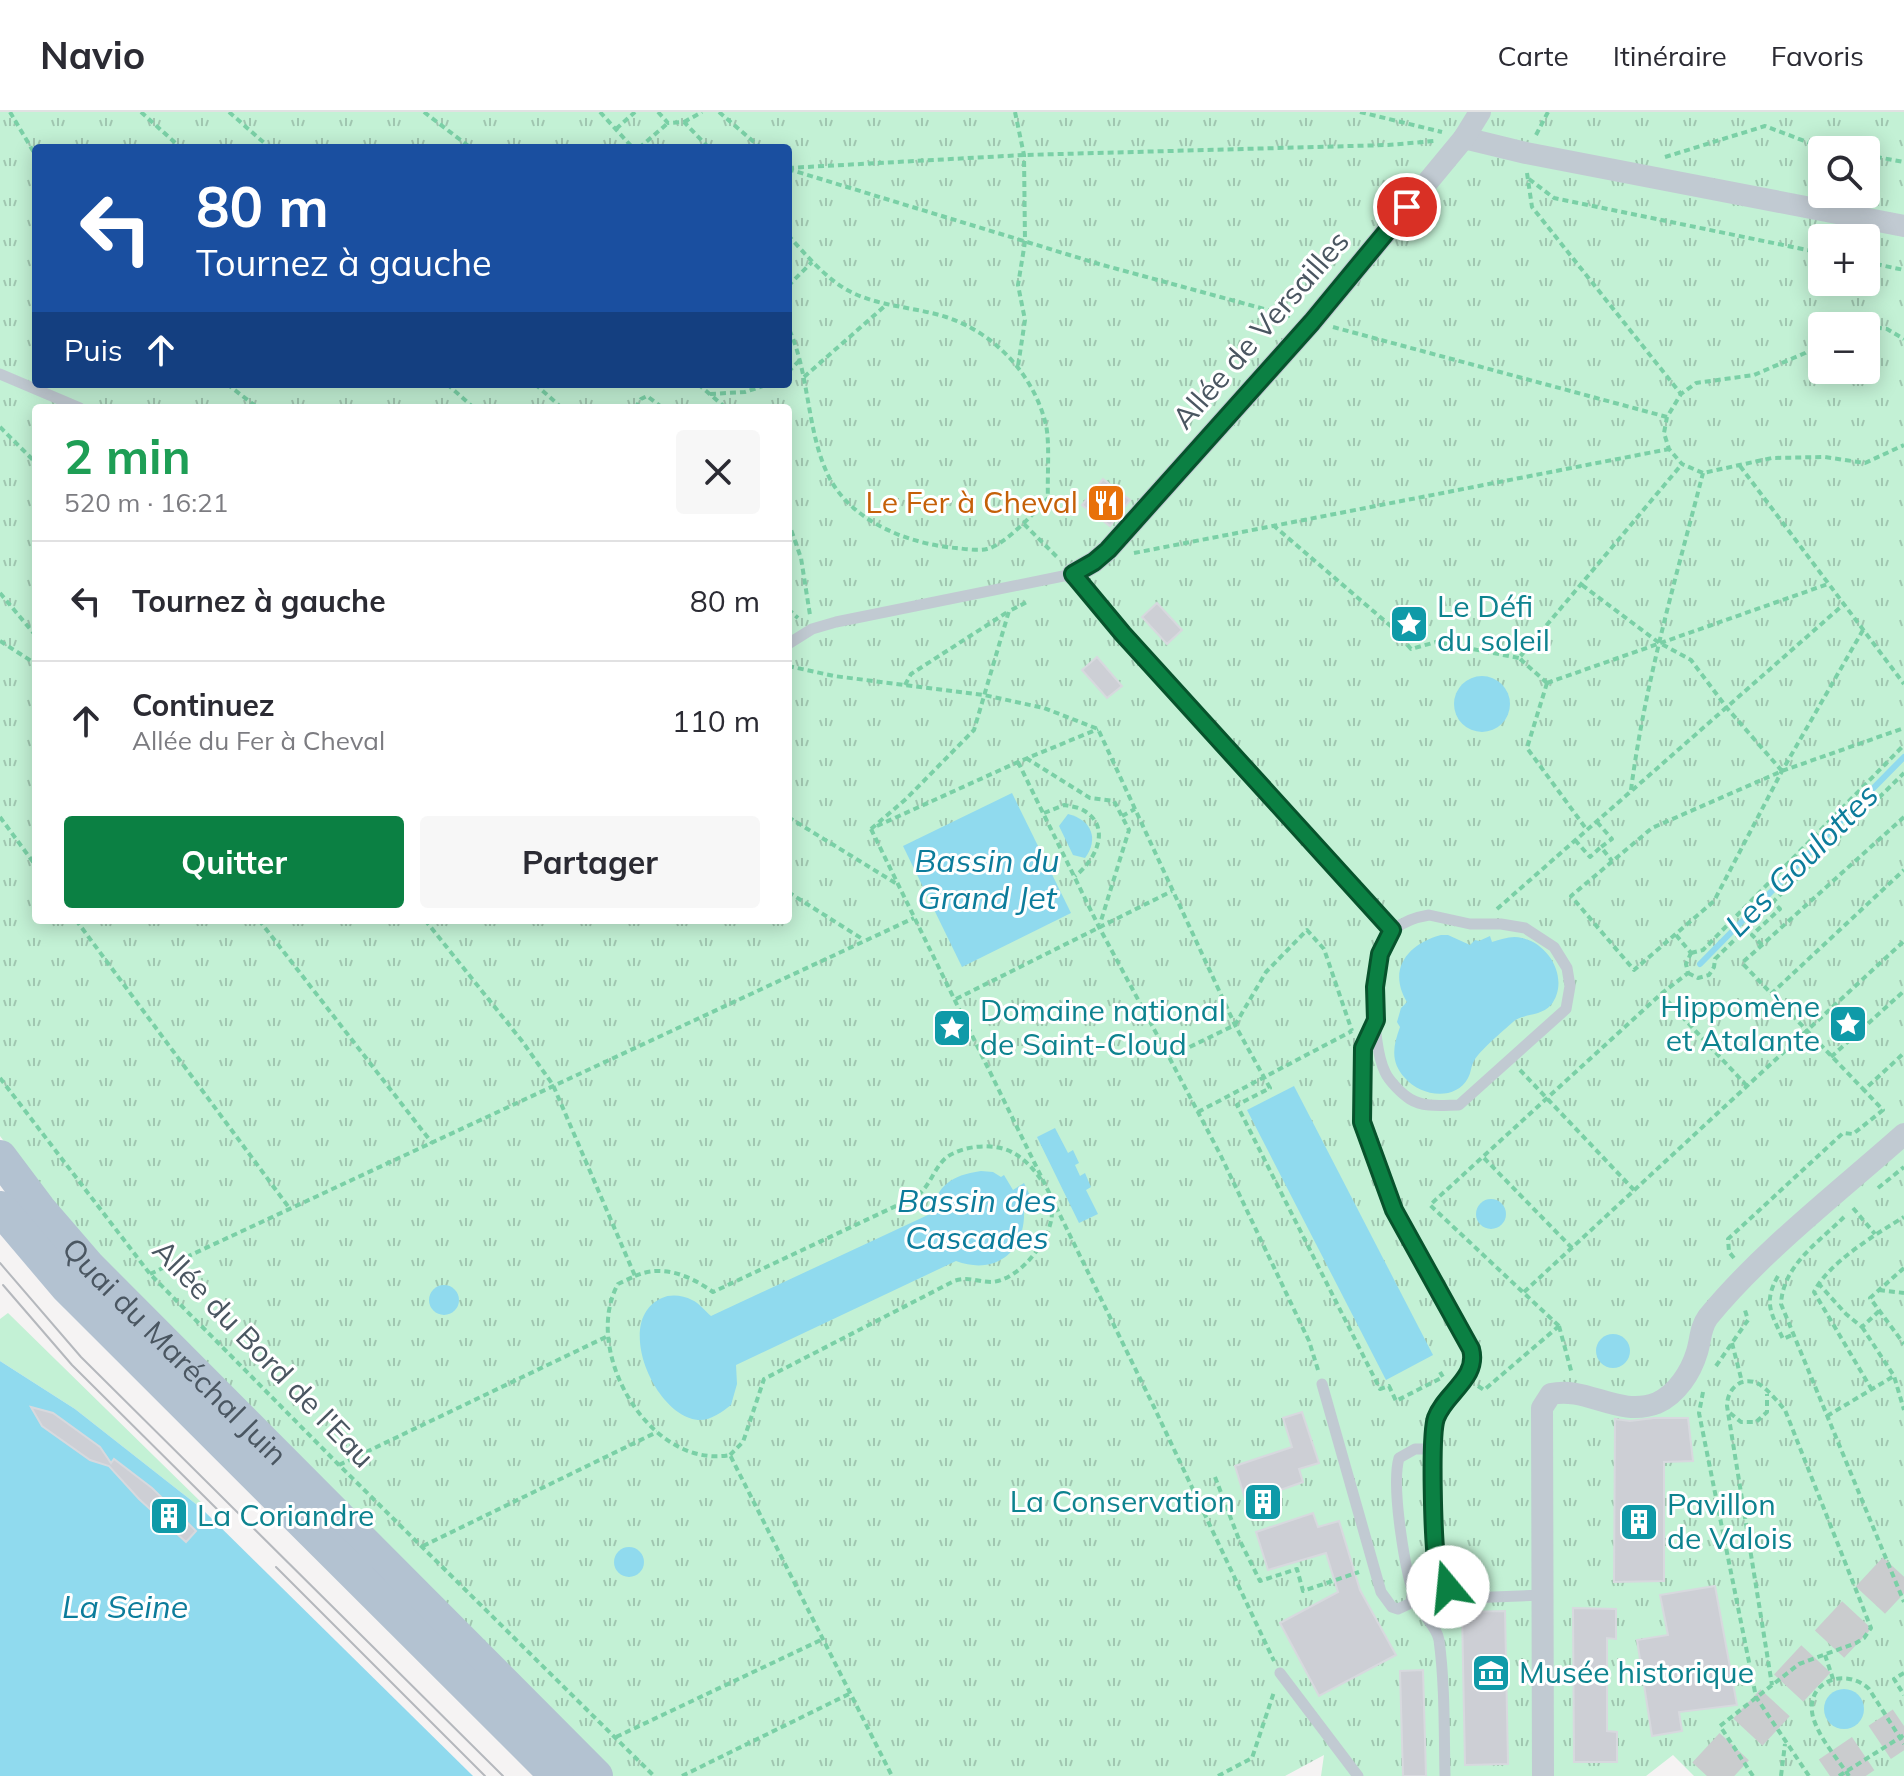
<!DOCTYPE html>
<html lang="fr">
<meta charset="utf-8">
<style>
:root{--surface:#fff;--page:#f7f7f7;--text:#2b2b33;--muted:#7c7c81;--line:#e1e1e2;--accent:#0b8043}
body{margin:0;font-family:Mulish,sans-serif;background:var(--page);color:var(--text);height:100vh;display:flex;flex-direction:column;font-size:30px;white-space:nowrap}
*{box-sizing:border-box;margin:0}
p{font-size:26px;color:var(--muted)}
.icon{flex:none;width:44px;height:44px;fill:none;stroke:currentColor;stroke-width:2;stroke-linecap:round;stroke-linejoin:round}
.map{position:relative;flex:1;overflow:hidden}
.sheet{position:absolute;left:32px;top:292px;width:760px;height:520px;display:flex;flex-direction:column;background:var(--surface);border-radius:8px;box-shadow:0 4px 20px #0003}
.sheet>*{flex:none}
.guide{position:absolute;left:32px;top:32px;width:760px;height:244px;border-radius:8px;box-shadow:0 4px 20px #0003;background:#1a4fa0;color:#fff;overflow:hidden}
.buttons{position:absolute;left:1808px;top:24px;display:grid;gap:16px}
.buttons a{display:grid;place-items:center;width:72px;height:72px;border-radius:8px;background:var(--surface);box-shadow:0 4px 20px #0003;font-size:40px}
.pin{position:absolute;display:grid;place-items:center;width:68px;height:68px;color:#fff;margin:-34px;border:4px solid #fff;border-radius:50%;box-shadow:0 2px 8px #0007}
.me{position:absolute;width:88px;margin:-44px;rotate:343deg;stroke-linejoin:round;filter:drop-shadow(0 0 6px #0008)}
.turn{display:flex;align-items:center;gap:28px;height:168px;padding:0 32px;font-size:36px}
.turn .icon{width:104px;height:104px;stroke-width:2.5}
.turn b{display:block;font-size:56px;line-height:68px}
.then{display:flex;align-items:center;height:76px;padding:0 32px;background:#0003;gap:16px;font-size:30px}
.round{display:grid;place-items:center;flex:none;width:84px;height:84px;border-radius:8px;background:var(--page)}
.summary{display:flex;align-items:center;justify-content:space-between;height:136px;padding:0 32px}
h1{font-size:48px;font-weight:700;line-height:60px;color:#1e9e55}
.cta{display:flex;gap:16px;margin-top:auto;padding:16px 32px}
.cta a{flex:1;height:92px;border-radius:8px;background:var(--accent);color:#fff;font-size:32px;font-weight:700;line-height:92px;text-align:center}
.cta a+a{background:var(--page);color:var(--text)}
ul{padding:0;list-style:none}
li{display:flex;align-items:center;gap:24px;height:120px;padding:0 32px;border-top:2px solid var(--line)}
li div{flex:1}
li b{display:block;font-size:30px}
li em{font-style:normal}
header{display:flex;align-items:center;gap:48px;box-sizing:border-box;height:112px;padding:0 40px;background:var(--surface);border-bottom:2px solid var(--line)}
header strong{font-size:38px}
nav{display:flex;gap:44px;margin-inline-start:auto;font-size:28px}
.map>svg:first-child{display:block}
.grass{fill:#c3f1d5}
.park{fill:url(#park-tufts);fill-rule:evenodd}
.water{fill:#90daee}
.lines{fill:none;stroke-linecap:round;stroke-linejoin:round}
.stream{stroke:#90daee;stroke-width:6}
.building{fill:#cdcfd5;stroke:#d7d9de;stroke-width:2}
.highway-tunnel{stroke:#caccce;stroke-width:40;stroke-dasharray:40 20;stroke-linecap:butt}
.path{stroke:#7ad0a6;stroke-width:4;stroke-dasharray:6 4;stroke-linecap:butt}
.lane{stroke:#c1cad2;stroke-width:11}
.street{stroke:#c1cad2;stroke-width:22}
.primary{stroke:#b3c2d1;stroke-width:34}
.tram{stroke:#b5b8bd;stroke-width:2}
.route-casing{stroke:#07532c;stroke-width:20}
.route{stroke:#0b8043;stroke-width:14}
.labels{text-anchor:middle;stroke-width:6;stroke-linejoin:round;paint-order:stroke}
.street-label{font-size:30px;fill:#4a5661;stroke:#fff}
.food-label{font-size:30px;fill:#c56008;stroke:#fff;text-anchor:end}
.culture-label{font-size:30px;fill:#0d838f;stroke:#fff;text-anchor:start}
.water-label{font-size:32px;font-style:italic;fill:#0c7c9b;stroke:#fff}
</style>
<header>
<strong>Navio</strong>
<nav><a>Carte</a><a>Itinéraire</a><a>Favoris</a></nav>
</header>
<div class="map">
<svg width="1904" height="1664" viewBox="0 0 1904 1664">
<defs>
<pattern id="park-tufts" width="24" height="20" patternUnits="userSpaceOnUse" patternTransform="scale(2)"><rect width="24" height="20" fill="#c3f1d5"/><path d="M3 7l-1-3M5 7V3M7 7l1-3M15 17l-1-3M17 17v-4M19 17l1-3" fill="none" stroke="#a0c6b0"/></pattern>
</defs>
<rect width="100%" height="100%" fill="#f5f3f3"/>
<path class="grass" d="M8 1201 204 1393 201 1396 75 1297 0 1249V1207Z"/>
<path class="park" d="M0 0H1904V1664H1694L1673 1643 1646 1664H1321L1324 1643 1285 1664H611L111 1173 0 1024ZM36 36H788V272H36ZM1822 38H1866V82H1822ZM1822 126H1866V170H1822ZM1822 214H1866V258H1822ZM36 296H788V808H36Z"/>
<g class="water">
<circle cx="1482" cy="592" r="28"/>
<path d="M1012 681 1071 801 962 855 903 734Z"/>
<path d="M1068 702C1092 708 1099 727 1085 746L1073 743 1059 714Z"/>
<path d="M1441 823H1448L1470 833 1475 828 1479 829 1490 824 1492 830C1502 827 1512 823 1522 826 1550 832 1570 868 1551 893 1540 905 1523 901 1513 910 1503 919 1480 938 1474 949 1471 954 1471 961 1468 966 1455 990 1420 984 1405 966 1390 950 1393 934 1400 915L1397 910 1401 896 1407 890C1387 857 1408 832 1441 823Z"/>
<path d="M1294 974 1433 1243 1386 1268 1247 998Z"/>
<path d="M1055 1016 1068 1041 1073 1038 1079 1051 1075 1053 1080 1064 1085 1061 1091 1075 1086 1078 1098 1102 1079 1111 1037 1025Z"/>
<path d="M981 1059 993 1060 1001 1065 1004 1063 1013 1078 1024 1071 1033 1090 1024 1098C1026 1139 996 1164 956 1149L736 1253 737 1272 731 1293C722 1300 710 1309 698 1308 654 1304 613 1207 662 1186 670 1182 683 1183 692 1188 699 1191 705 1199 711 1204L930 1102C939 1072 950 1064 981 1059Z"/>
<circle cx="1491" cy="1102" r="15"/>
<circle cx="444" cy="1188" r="15"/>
<circle cx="1613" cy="1239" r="17"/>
<path d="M0 1249 75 1297 201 1396 473 1664H0Z"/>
<circle cx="629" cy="1450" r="15"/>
<circle cx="1844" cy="1597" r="20"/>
</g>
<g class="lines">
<path class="stream" d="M1700 852 1904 645"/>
</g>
<g class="building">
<path d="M1103 367 1130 388 1110 414 1082 393Z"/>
<path d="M1157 491 1182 518 1167 532 1142 505Z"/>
<path d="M1097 545 1122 574 1107 586 1082 558Z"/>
<path d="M31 1295 53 1301 100 1335 111 1351 114 1347 152 1376 196 1419 186 1430 139 1387 109 1354 90 1348 42 1314Z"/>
<path d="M1302 1300 1319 1351 1299 1357 1303 1370 1246 1390 1235 1354 1292 1335 1283 1306Z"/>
<path d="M1654 1306H1688L1693 1349 1664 1350V1469L1614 1470 1615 1307 1630 1309Z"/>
<path d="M1313 1401 1318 1415 1339 1409 1360 1478 1396 1543 1319 1584 1280 1511 1338 1480 1326 1441 1268 1458 1256 1420Z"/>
<path d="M1715 1474 1737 1593 1679 1600 1682 1619 1652 1624 1637 1528 1668 1523 1660 1483Z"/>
<path d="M1573 1496 1616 1497V1527L1607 1526V1619L1617 1620V1650H1574Z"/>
<path d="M1505 1499 1508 1652 1465 1653 1462 1500Z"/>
<path d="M1423 1558 1426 1664H1403L1400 1559Z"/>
</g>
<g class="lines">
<g class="highway-tunnel">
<path d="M1707 1664 1904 1452"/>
<path d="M1830 1664 1904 1614"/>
</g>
<g class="path">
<path d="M10 0 36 44"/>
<path d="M141 0 181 36"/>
<path d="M229 0 270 36"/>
<path d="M424 0 471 36"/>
<path d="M600 0 633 36"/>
<path d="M658 0 668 11 684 10 709 36"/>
<path d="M719 0 761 36"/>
<path d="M1015 0 1024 43 1025 130 1018 173 1025 208 1018 254"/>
<path d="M1360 0 1442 20"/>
<path d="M684 10 702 0"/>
<path d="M616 17 635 0"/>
<path d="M1536 23 1548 0"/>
<path d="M639 36 668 11"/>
<path d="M1866 43 1904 50"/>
<path d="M1665 45 1765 14 1823 36 1836 38"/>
<path d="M788 56 1024 43 1388 33 1434 29"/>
<path d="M788 57 1099 152 1290 204"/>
<path d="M1527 61 1532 95 1681 282"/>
<path d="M1529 67 1554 86 1822 141"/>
<path d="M788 123C806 143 827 168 851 180 881 195 915 195 946 205 995 221 1034 263 1046 313 1050 333 1047 364 1048 386 1035 400 1005 433 987 437 978 439 966 437 956 436 908 432 850 409 828 363 806 317 810 261 788 215"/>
<path d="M1866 150 1904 158"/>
<path d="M788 174 812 150"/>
<path d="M1866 214 1887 217 1904 227"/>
<path d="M1333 215 1667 305"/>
<path d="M1822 229 1805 241 1754 263 1696 271 1681 282 1667 305 1664 321 1669 337 1682 352 1703 361 1772 346 1825 345 1865 351 1904 333"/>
<path d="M788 260 800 248"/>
<path d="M804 265 886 193"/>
<path d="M227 272 258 296"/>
<path d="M447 272 474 296"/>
<path d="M535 272 562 296"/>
<path d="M698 272 726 296"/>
<path d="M710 282 745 280 769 272"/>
<path d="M635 296 641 287 647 284 663 296"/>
<path d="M0 315 36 351"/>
<path d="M1740 354 1904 572"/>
<path d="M788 409 801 446 810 503"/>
<path d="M1024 412 1059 447"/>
<path d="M1273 413 1393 516 1411 537 1436 530 1519 546"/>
<path d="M1134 441 1669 337"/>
<path d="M1582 473 1658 530 1691 548 1727 596 1782 659"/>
<path d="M0 481 36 524"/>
<path d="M788 497 798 506"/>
<path d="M1863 518 1782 659 1714 789 1634 858 1571 784 1652 716 1782 659 1904 616"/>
<path d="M0 529 36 552"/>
<path d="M788 554 834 564 984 583 1044 596 1098 617 1235 913 1270 976 1237 993 1380 1277 1389 1274 1396 1289 1443 1265 1440 1260"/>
<path d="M1547 571 1828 472"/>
<path d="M1547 571 1519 546 1682 352"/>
<path d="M1547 571 1527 636 1587 718"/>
<path d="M905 573 911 562 1009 499"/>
<path d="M1026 646 1090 686 1114 689 1129 718 1100 812"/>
<path d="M1018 650 1099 815 1169 945"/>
<path d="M1631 678C1645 570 1676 466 1703 361"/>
<path d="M1044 701 1064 693C1069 694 1078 695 1083 698 1113 715 1095 749 1075 764"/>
<path d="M1122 704 1135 697"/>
<path d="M0 705 36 754"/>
<path d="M788 705 897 772"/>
<path d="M1904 705 1742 851 1864 978 1904 941"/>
<path d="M1597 710 1612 727 1601 735 1612 749"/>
<path d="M877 714 1018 650 1098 617"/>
<path d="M871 717 1154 1295 1274 1549"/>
<path d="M871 717 906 687 974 618 1009 499 1029 489"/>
<path d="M1575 728 1590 745 1601 735"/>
<path d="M788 780 864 828"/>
<path d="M1497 797 1843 493"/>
<path d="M76 808 290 1097"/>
<path d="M259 808 432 1031"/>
<path d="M425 808 522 929 553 973 635 1164 618 1172C581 1239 650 1358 730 1343L892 1664"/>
<path d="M1676 823 1691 841"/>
<path d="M1762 833 1752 823 1780 797 1774 791"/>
<path d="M1691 841 1703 838 1904 633"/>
<path d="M1688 861 1698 866 1709 863 1714 855 1715 847 1904 661"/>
<path d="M1661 882 1747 974"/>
<path d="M1771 882 1904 758"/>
<path d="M956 887 1172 779"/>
<path d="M1831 945 1904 879"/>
<path d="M1520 958 1634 1078"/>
<path d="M0 966 150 1162 339 1353 654 1664"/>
<path d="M1198 1000 1352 919"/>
<path d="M1484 1046 1572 1136"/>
<path d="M1878 1076 1904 1055"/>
<path d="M1853 1096 1875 1122"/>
<path d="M1844 1105C1819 1130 1783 1153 1781 1192L1904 1490"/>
<path d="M1734 1146 1729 1140 1728 1127 1843 1021 1853 1022 1883 998 1864 978"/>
<path d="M1904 1156 1870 1186 1904 1232"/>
<path d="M150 1162 914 806"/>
<path d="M635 1164C662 1152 689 1163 713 1180L915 1085C931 1075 933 1056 947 1045 964 1033 997 1030 1015 1042 1026 1048 1035 1059 1042 1069"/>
<path d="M1778 1164C1763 1190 1771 1201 1783 1227L1792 1223"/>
<path d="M1818 1171 1846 1202 1862 1215 1879 1199"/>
<path d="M1879 1178 1904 1181"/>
<path d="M1524 1180 1904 829"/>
<path d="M1559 1214 1430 1093 1661 882 1688 861 1686 852 1691 841"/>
<path d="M1559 1214 1572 1262"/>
<path d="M1862 1215 1894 1264 1904 1298"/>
<path d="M1732 1231 1742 1270"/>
<path d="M1716 1254 1748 1208 1744 1195"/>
<path d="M1318 1258 1309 1229 1220 1042 1169 945 1235 913 1266 860 1307 818 1324 837 1352 919"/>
<path d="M1478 1274 1484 1278 1559 1214"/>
<path d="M1872 1278 1814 1180C1828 1151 1876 1122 1904 1105"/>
<path d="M1703 1280 1699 1301 1756 1585 1809 1664"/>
<path d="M1730 1301 1741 1310H1756L1767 1300V1282"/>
<path d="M1827 1304 1894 1264"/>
<path d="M730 1343 743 1330 764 1267 954 1169C968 1164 978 1170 992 1170 1018 1168 1046 1133 1051 1109 1053 1102 1051 1092 1049 1084"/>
<path d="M339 1353 608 1224"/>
<path d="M1215 1365 1238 1425 1260 1469 1297 1457 1303 1479 1359 1460"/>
<path d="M423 1434 657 1320"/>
<path d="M1825 1543 1833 1567"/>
<path d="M1904 1561 1894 1567 1904 1583"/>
<path d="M616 1625 823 1527"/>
<path d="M682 1664 851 1581"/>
<path d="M1218 1664 1252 1646 1274 1580"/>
<path d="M1753 1664 1720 1614 1799 1552 1856 1531 1864 1526 1871 1516 1785 1298C1777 1289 1767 1276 1757 1271 1740 1264 1727 1278 1727 1294L1772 1573"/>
<path d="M1781 1664 1785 1632"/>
<path d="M1839 1664 1904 1623"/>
<path d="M1849 1664C1837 1646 1819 1626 1813 1605 1804 1570 1845 1554 1869 1577L1904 1632"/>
</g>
<g class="lane">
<path d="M0 262 80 296"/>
<path d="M788 532 812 517 836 510 1073 462 1123 522 1392 818"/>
<path d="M1429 803 1470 812H1501L1525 816 1554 835 1567 856 1570 874 1566 897 1459 993C1444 993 1424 996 1410 987 1402 982 1389 969 1385 960 1371 931 1368 839 1395 817 1405 808 1417 805 1429 803Z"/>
<path d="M1376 908 1363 936 1362 1010 1394 1098 1471 1237C1479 1267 1444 1281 1436 1307 1431 1322 1434 1448 1440 1462 1445 1475 1454 1482 1467 1486L1542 1483"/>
<path d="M1322 1272 1381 1480 1392 1495 1398 1497 1411 1491 1412 1482"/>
<path d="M1433 1337H1415L1399 1346C1391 1374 1405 1464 1417 1491 1423 1504 1437 1515 1439 1528 1445 1572 1444 1619 1445 1664"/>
<path d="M1280 1561 1358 1664"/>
</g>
<g class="street">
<path d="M1464 26 1526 41 1904 114"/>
<path d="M1073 462 1094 450 1108 438 1312 210 1464 26 1480 0"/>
<path d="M1543 1664 1542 1296 1551 1282C1587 1274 1619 1306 1657 1291 1677 1282 1691 1260 1697 1240 1701 1227 1700 1216 1708 1205 1762 1139 1840 1079 1904 1022"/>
</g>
<g class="primary">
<path id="s1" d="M0 1045 39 1097 89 1155 596 1664"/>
<path d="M0 1096 67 1175 557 1664"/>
</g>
<g class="tram">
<path d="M0 1151 81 1245 503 1664"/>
<path d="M3 1173 72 1253 230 1410"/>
<path d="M276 1455 485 1664"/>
</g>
</g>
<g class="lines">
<defs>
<path id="route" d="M1407 95 1312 210 1108 438 1094 450 1073 462 1123 522 1392 818 1380 842 1375 875 1376 908 1363 936 1362 1010 1394 1098 1471 1237C1479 1266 1445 1281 1436 1306 1430 1323 1433 1431 1437 1453 1439 1462 1443 1468 1448 1475"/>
</defs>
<use href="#route" class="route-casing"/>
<use href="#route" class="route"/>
</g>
<defs>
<symbol id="restaurant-square" viewBox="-11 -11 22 22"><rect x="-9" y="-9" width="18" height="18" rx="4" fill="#e8710a" stroke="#fff"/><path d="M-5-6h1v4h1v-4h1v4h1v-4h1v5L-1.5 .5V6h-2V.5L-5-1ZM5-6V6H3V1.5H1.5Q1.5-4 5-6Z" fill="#fff"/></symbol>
<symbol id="sight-square" viewBox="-11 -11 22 22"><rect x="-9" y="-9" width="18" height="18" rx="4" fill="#0f9aa8" stroke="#fff"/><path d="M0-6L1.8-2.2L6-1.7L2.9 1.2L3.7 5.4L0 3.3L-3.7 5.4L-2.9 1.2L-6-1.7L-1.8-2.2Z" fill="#fff"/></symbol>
<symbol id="building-square" viewBox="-11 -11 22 22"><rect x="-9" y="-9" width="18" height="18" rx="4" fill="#0f9aa8" stroke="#fff"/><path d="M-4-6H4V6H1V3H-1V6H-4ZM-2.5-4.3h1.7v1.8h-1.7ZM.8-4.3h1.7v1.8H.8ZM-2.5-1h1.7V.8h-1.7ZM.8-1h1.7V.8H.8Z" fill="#fff"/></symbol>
<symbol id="museum-square" viewBox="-11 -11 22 22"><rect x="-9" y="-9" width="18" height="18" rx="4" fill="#0f9aa8" stroke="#fff"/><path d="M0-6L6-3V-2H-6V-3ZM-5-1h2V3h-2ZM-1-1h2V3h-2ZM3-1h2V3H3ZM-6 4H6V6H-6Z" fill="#fff"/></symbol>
</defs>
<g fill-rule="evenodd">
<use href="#restaurant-square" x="1084" y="369" width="44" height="44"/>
<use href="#sight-square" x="1387" y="490" width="44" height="44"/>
<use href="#sight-square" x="1826" y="890" width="44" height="44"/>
<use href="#sight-square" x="930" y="894" width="44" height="44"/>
<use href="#building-square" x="1241" y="1368" width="44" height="44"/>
<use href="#building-square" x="147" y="1382" width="44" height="44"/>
<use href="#building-square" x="1617" y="1388" width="44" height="44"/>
<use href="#museum-square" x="1469" y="1539" width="44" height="44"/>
</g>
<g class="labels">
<g class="street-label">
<text transform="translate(1261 218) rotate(-49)" y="10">Allée de Versailles</text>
<text dy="10" stroke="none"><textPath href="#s1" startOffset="262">Quai du Maréchal Juin</textPath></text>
<text transform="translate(263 1242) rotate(46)" y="10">Allée du Bord de l'Eau</text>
</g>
<g class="food-label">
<text x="1078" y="401">Le Fer à Cheval</text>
</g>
<g class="culture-label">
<text x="1437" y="505">Le Défi<tspan x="1437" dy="34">du soleil</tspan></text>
<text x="1820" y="905" text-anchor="end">Hippomène<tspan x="1820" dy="34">et Atalante</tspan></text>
<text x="980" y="909">Domaine national<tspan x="980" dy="34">de Saint-Cloud</tspan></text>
<text x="1235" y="1400" text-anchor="end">La Conservation</text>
<text x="1667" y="1403">Pavillon<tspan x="1667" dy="34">de Valois</tspan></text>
<text x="197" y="1414">La Coriandre</text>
<text x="1519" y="1571">Musée historique</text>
</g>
<g class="water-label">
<text transform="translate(1802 748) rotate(-45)" y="11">Les Goulottes</text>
<text x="987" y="760">Bassin du<tspan x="987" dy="37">Grand Jet</tspan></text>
<text x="977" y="1100">Bassin des<tspan x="977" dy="37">Cascades</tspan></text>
<text x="125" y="1506">La Seine</text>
</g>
</g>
</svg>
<div class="buttons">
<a><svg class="icon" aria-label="search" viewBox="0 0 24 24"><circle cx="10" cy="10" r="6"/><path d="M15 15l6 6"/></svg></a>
<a>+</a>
<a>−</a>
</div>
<div class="pin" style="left:1407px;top:95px;background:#d93025"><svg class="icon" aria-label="arrive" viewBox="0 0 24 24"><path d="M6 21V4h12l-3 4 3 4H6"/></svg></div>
<svg class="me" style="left:1448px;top:1475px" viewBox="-20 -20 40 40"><circle r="19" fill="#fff"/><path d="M0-13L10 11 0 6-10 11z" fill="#0b8043"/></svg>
<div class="guide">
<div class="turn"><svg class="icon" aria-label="left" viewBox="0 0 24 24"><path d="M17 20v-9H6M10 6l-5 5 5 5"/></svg><div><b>80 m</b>Tournez à gauche</div></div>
<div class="then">Puis<svg class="icon" aria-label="ahead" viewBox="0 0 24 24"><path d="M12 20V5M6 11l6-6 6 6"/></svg></div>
</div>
<section class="sheet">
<div class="summary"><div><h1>2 min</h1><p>520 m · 16:21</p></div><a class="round"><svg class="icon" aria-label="close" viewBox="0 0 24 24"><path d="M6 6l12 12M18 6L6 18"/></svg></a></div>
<ul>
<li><svg class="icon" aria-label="left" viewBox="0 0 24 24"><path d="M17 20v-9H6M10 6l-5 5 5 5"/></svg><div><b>Tournez à gauche</b></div><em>80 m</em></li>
<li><svg class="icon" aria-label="ahead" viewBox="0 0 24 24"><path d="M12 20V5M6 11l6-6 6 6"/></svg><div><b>Continuez</b><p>Allée du Fer à Cheval</p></div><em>110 m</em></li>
</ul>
<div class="cta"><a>Quitter</a><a>Partager</a></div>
</section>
</div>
